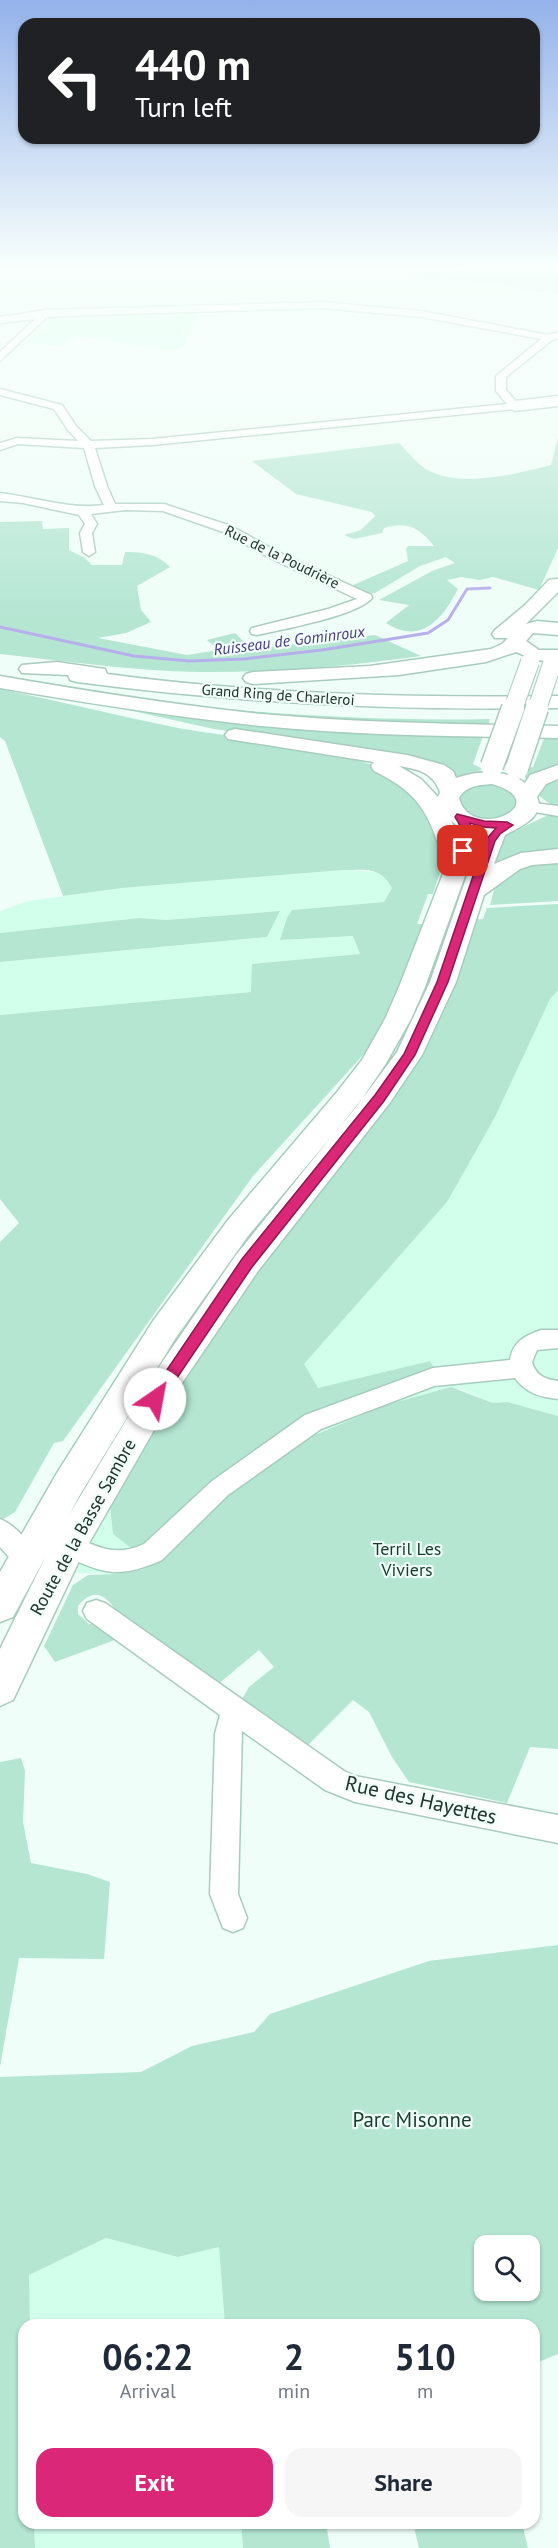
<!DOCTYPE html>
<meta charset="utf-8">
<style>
:root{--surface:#fff;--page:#f6f6f7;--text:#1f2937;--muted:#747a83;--accent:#db2777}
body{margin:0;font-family:"PT Sans",sans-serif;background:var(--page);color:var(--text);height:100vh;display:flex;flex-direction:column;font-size:22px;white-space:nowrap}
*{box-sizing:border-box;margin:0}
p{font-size:20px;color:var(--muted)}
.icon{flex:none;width:33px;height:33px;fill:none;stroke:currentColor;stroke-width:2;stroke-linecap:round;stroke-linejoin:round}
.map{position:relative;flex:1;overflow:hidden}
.details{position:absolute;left:18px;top:2319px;width:522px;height:210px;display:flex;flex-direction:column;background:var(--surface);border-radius:18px;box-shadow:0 2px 4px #0004}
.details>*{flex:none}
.banner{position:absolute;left:18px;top:18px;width:522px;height:126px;border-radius:18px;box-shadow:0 2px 4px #0004;background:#202124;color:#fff;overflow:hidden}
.fabs{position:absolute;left:474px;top:2235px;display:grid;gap:12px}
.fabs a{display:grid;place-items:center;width:66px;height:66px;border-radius:12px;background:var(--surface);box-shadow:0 2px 4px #0004;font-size:30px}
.pin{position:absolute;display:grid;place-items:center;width:51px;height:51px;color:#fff;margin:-26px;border-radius:12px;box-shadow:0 3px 9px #0006}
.me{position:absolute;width:66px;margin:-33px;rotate:33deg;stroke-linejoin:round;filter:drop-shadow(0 0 4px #0008)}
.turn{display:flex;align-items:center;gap:21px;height:126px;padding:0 18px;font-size:27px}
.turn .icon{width:78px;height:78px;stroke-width:2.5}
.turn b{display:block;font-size:42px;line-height:51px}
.eta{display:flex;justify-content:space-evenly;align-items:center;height:102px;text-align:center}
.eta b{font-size:36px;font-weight:700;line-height:42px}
.cta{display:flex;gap:12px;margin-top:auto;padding:12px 18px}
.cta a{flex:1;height:69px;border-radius:18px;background:var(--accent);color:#fff;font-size:24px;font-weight:700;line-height:69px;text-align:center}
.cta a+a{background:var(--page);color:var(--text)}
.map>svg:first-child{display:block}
.built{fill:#d1ffec}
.green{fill:#b4e6d2;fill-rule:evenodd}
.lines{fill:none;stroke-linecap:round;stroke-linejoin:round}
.stream{stroke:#b7afec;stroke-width:3}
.minor-casing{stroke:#a8ccbd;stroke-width:3}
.highway-casing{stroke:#a8ccbd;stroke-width:3}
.minor{fill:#fff;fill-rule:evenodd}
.highway{fill:#fff;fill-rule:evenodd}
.highway-bridge-far1-casing{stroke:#a8ccbd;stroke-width:20;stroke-linecap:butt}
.highway-bridge-casing{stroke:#a8ccbd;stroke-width:25;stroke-linecap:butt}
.highway-bridge-far1{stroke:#fff;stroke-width:18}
.highway-bridge{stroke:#fff;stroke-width:22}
.route{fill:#db2777;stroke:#8e194d;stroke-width:1.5}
.labels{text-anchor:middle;stroke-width:4.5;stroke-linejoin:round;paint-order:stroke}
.far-street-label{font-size:15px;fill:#23322c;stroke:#effef8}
.far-water-label{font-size:16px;font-style:italic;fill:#47377f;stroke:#effef8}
.street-label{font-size:18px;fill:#23322c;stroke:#effef8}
.park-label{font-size:18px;fill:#183b2f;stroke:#effef8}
.near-street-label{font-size:21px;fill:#23322c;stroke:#effef8}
.near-park-label{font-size:21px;fill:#183b2f;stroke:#effef8}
</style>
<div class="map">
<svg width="558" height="2548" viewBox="0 0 558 2548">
<rect width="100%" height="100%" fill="#effef8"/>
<g class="built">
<path d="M200 310 184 345 174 351 77 336 61 347 26 342 50 317 59 315Z"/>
<path d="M343 870 378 872 385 876 392 888 384 902 292 910 280 940 354 936 361 954 253 964 251 992 0 1015V962L267 937 280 911 166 920 138 918 0 933V911L28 901 122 888Z"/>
<path d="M558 904V1416L507 1402 493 1403 458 1388 169 1552 144 1569 116 1574 76 1573 109 1495 471 920 483 919 487 908Z"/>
<path d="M106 2238 178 2257 219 2247 225 2325H30L29 2275Z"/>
<path d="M34 2523H241L243 2548H35Z"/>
</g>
<g class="green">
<path d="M558 270V295L501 285 422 277 409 272Z"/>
<path d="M558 437V548L539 590 493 577 480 580 461 577 447 580 458 589C443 618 421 646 386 623L409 605 379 600 432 571 455 563 446 557 420 566 375 593 367 594 351 586 408 561 406 549 408 546H434C419 527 407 521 384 528L382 533 354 539 344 535 361 530 375 516 372 512 296 494 252 461 399 443C407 451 416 463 426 469 459 489 516 474 551 465Z"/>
<path d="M42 521 43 529 69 528V550L85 558 92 565H122L125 552C142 552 158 554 170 567L137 586 141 610 151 622 126 633 98 638 187 655 219 650 207 640 235 633 251 649 375 635 421 656C348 666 273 673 199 672 133 671 66 661 0 654V522Z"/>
<path d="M0 689C59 701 118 716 178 728 232 738 378 750 414 788 422 797 444 847 443 859 442 870 436 883 433 894H428L417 924H425L396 1002 363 1055 253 1176 63 1441 54 1443 15 1512 2 1520 0 1518V1242L19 1223 0 1199V1015L251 992 252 964 360 954 353 936 280 940 287 918 292 910 384 902 392 888C380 866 366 870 343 870L122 888 63 896 5 741 0 737Z"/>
<path d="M128 701C249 712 369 722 490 719L487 728 225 713Z"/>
<path d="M110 706 269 724 483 736 473 764 483 769 451 782 443 772 269 737 214 729Z"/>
<path d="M545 736H558V769L526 780 523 769 533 767Z"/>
<path d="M558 773V807L547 802 537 794 538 786Z"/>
<path d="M487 783 524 797 511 818C484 819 473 824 458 799 464 788 475 786 487 783Z"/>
<path d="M558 815V853L492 868 493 844 508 831 519 829 546 816Z"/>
<path d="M558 859V901L490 905 494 890 485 891 515 866Z"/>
<path d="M558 904V990L550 999 495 1117 447 1202 304 1364 318 1388 430 1361 436 1371 291 1438 143 1557 113 1534 109 1495 237 1295 415 1059 471 920 483 919 487 908Z"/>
<path d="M280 911 267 937 0 962V933L139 918 166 920Z"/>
<path d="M451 1387 493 1403 507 1402 558 1416V1749L530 1747 507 1803 409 1782 392 1757 369 1712 353 1700 307 1746 241 1701 249 1687 274 1667 259 1650 217 1685 118 1613C106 1595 94 1586 78 1606V1614L89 1624 102 1623 123 1637 55 1662 44 1646 73 1585 88 1575 116 1574 144 1569 169 1552 244 1480 308 1438 386 1405Z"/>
<path d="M21 1758 25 1771 23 1822 31 1863 87 1874 110 1882 104 1959 19 1958 0 2067V1762Z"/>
<path d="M558 1945V2354L534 2364V2325H225L219 2247 178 2257 106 2238 29 2275 30 2325H24V2523H34L35 2548H0V2077L141 2072 192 2046 254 2032 270 2014 429 1961ZM484 2246H530V2290H484Z"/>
<path d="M241 2523H326L330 2548H243Z"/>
<path d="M413 2523H522L528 2548H419Z"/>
</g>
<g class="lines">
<path class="stream" d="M0 627 134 656 189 661 243 659 322 650 428 633 448 620 467 589 490 588"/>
<defs>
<g id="minor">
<path d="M322 302 421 311 548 335 558 332V338L552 340 506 377V390L520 406 515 409 152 445 95 448 107 486 115 504H164L231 526 278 552 371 595 372 598C357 616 283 629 257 635L252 634 250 631 252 628 328 609 357 599 270 558 223 532 163 511 125 510 91 514 97 524 92 533 95 552 89 556 83 552 80 533 85 524 79 515 23 503 0 501V493C35 497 69 510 104 505L95 486 84 448 18 444 0 450V443L17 438 78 441 68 430 54 409 0 395V389L62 405 76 426 91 441 152 439 507 404 496 391V376L541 339 421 317 322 308 61 316 47 317 0 361V352L35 319 0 323V317L46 310Z"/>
<path d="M534 803 558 806V816L529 811 526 808 529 805Z"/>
<path d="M541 1330H558V1348L537 1350 532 1362C536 1376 545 1379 558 1381V1399C540 1397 526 1393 515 1378L434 1386 321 1429 228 1495 162 1560C116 1580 104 1573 60 1554L57 1546 60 1538 69 1535C98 1546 113 1558 144 1544L212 1481 305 1415 433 1368 510 1360C513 1342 524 1336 541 1330Z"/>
<path d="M0 1519C15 1525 31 1543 37 1557L34 1565 25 1568 16 1565 0 1547Z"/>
<path d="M96 1600 105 1603 344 1771 355 1776 558 1815V1843L355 1802 325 1790 242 1731 238 1894 247 1918 243 1928 233 1932 223 1928 210 1894 215 1734 220 1715 87 1619 83 1611 87 1603Z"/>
</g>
<g id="highway">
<path d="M558 396V406L515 411 507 406 515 401Z"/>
<path d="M555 579H558V592L526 624 537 621 558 623V635L533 633 526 641 539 650H558V662L535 660 516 652 486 662 399 675 253 684 246 682 243 678 246 674 253 672 370 666 491 649 502 644 508 638H495L492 634 495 630 525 605 549 580Z"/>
<path d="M57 662 105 669 107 674C257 694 407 698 558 696V708C397 711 237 703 77 682L70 680 68 675 22 673 19 669 22 665Z"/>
<path d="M0 676C87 691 174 705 262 714 360 723 460 724 558 726V738C460 736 360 736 262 726 174 717 87 703 0 688Z"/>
<path d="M235 729 407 755 444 765 453 771 456 778C478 770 506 769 525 783L530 775 558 765V779L546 784 537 797C546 817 518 828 505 835L494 864 521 853 558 849V863L532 865 520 869 484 895 456 982 422 1055 389 1104 258 1271 176 1392 81 1557 13 1700 0 1706V1649L46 1556 13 1617 0 1622V1572L57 1473 153 1321 228 1220 337 1092 362 1060 385 1019 399 987 446 866C429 817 424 795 374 771L371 766 374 762 228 739 225 735 228 731ZM399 766C419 769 433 773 440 792L438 797 421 779ZM492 784C558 803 471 844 459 798 466 786 478 785 492 784ZM451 820 456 825V832ZM479 830 484 831 479 841 430 982 397 1052 369 1090 236 1255 154 1374 69 1515 81 1493 175 1339 248 1236 357 1106 385 1065 411 1019 425 987 479 837Z"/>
</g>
</defs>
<use href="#minor" class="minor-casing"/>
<use href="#highway" class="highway-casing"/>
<use href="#minor" class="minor"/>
<use href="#highway" class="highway"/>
<defs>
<g id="highway-bridge-far1">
<path d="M513 709 530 662"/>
<path d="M537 709 552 664"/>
</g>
<g id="highway-bridge">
<path d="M492 766 513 708"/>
<path d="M517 768 537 708"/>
</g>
</defs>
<use href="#highway-bridge-far1" class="highway-bridge-far1-casing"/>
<use href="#highway-bridge" class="highway-bridge-casing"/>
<use href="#highway-bridge-far1" class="highway-bridge-far1"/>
<use href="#highway-bridge" class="highway-bridge"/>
</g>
<linearGradient id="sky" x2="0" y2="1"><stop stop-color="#94b2ea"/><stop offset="0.43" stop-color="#f8fffc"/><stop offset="1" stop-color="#f8fffc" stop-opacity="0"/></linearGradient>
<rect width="558" height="622" fill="url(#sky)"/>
<path class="route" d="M457 814 484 821 507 822 513 825 500 834 495 841 448 982 415 1055 384 1101 252 1267 160 1403H150L148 1399 150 1395 242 1259 375 1095 404 1054 437 982 485 841 496 828 483 827 470 823 473 837 466 854H459L458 851C463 837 464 830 455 817Z"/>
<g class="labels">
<g class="far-street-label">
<text transform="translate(282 557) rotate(26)" y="5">Rue de la Poudrière</text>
<text transform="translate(278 695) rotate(4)" y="5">Grand Ring de Charleroi</text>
</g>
<g class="far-water-label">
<text transform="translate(289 640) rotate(-7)" y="6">Ruisseau de Gominroux</text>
</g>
<g class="street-label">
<text transform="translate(83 1527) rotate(-61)" y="6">Route de la Basse Sambre</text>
</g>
<g class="park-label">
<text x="407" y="1555">Terril Les<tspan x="407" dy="21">Viviers</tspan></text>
</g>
<g class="near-street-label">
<text transform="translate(421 1800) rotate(13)" y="7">Rue des Hayettes</text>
</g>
<g class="near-park-label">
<text x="412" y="2127">Parc Misonne</text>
</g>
</g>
</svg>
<div class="fabs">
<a><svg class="icon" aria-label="search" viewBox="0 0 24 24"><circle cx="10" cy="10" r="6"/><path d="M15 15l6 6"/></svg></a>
</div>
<div class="pin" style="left:463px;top:851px;background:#d93025"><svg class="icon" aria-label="arrive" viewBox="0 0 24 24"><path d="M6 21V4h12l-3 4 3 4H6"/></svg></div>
<svg class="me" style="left:155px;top:1399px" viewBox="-20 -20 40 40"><circle r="19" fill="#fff"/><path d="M0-13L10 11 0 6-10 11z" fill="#db2777"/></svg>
<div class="banner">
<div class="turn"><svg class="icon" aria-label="left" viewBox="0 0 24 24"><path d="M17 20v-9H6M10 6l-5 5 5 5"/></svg><div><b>440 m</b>Turn left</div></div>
</div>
<section class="details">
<div class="eta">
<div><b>06:22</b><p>Arrival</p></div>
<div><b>2</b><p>min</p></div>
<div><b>510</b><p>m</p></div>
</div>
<div class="cta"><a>Exit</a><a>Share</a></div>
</section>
</div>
